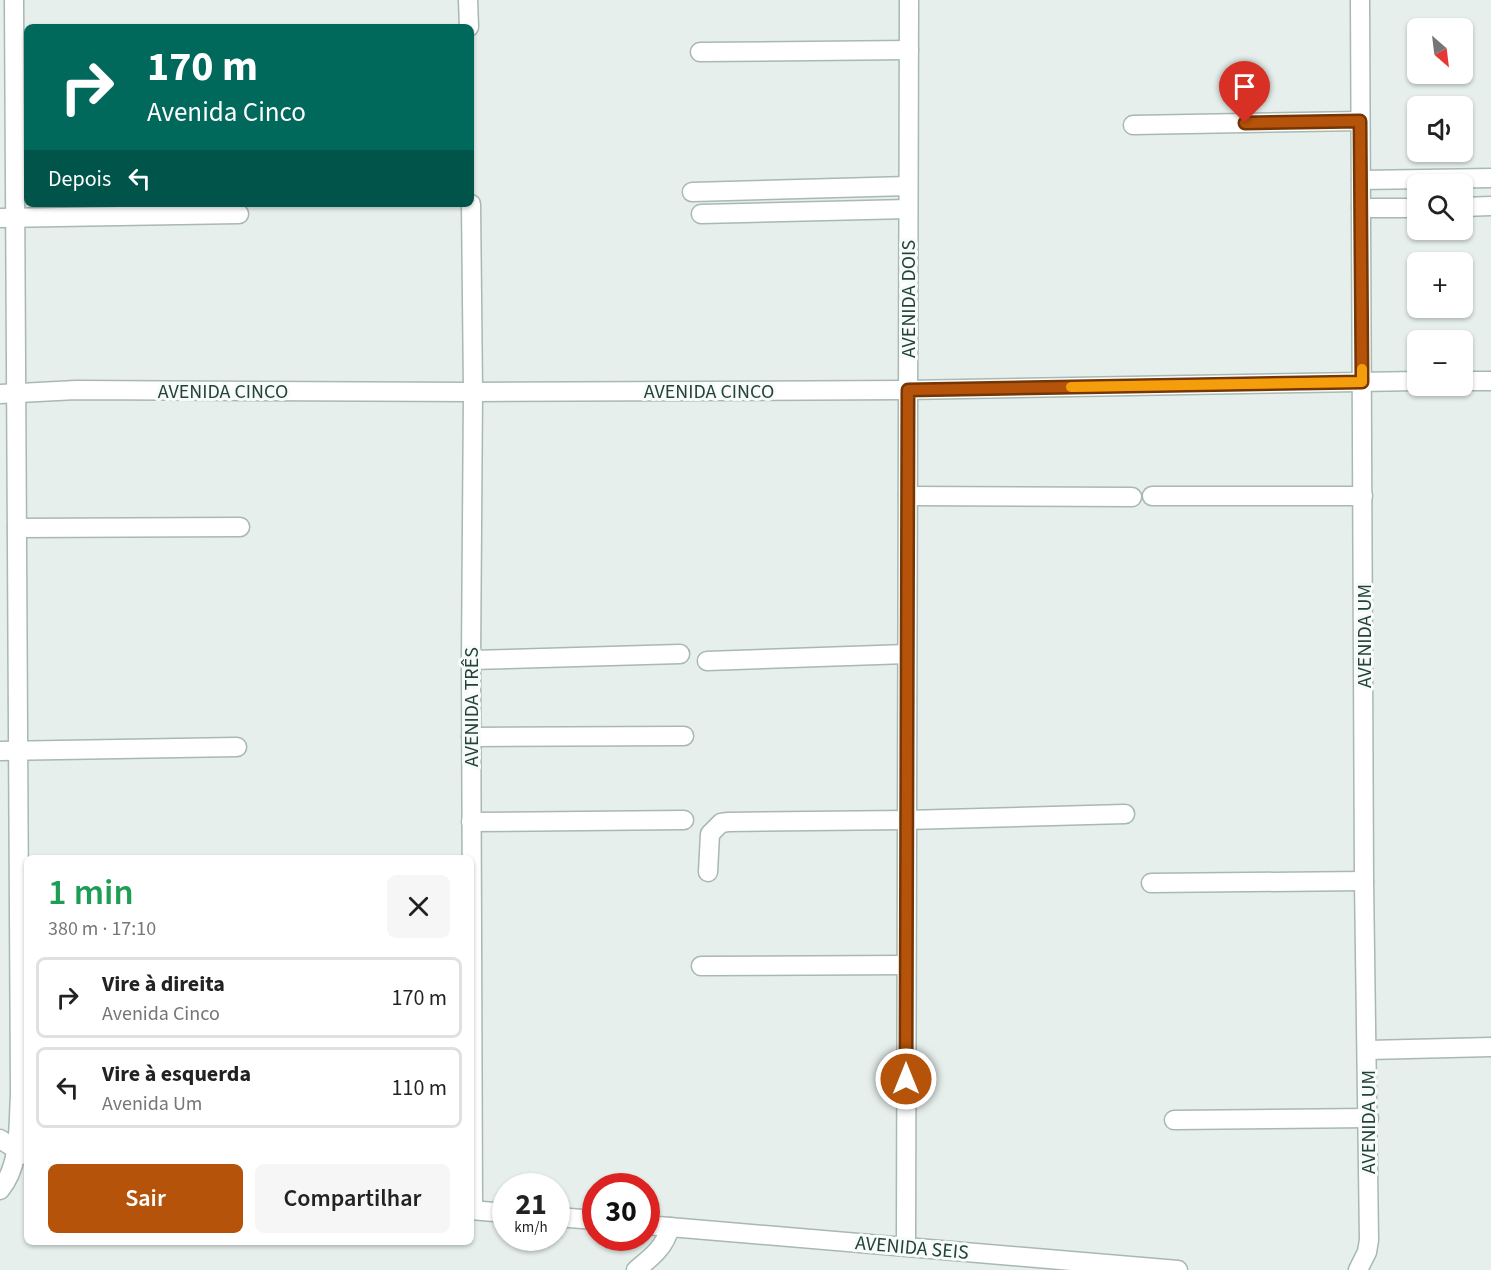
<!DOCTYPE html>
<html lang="pt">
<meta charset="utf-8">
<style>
:root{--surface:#fff;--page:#f6f6f6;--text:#222;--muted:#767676;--line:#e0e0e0;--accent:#b45309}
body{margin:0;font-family:"Source Sans 3",sans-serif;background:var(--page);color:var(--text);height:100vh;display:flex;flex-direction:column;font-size:22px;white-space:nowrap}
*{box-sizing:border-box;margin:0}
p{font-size:20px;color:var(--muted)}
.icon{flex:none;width:33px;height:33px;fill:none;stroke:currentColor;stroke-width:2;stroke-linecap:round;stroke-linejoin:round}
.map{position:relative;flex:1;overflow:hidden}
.panel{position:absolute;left:24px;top:855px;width:450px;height:390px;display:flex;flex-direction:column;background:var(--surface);border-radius:9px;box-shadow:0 2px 4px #0004}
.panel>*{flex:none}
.top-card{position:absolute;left:24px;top:24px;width:450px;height:183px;border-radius:9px;box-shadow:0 2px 4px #0004;background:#00695c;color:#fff;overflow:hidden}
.needle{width:39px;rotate:152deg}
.buttons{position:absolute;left:1407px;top:18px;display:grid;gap:12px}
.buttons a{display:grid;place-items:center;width:66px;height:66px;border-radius:9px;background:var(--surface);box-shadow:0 2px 4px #0004;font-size:30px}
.speed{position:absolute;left:492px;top:1173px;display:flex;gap:12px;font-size:30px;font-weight:700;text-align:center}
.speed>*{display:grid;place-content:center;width:78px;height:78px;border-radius:50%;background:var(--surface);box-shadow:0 2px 4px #0004;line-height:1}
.speed small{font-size:15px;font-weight:400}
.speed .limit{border:9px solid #d22;background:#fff;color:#111}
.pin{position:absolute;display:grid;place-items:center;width:51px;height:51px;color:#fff;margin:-62px -26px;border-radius:50% 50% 50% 0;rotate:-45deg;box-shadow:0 0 6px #0007}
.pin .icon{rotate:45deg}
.me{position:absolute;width:66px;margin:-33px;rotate:0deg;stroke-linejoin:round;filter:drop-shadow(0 0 4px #0008)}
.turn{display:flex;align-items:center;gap:21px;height:126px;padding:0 24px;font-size:27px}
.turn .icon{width:78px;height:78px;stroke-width:2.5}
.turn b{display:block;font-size:42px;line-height:51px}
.then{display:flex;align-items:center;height:57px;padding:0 24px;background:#0003;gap:12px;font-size:22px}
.round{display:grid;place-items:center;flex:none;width:63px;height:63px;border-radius:9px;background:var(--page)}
.headline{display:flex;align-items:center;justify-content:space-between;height:102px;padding:0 24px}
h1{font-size:36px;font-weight:600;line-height:45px;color:#1e9e55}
.cta{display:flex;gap:12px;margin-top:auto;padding:12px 24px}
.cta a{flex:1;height:69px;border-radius:9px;background:var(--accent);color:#fff;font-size:24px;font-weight:600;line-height:69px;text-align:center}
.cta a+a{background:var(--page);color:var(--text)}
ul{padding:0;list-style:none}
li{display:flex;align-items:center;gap:18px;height:81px;margin:0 12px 9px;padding:0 12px;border:3px solid var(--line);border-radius:9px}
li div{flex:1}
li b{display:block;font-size:22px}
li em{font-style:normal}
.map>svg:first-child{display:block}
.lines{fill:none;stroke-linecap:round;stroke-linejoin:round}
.minor-casing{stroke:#a8b8b2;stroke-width:21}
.minor{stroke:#fff;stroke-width:18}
.route-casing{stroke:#753606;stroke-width:15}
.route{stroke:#b45309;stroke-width:10}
.slow{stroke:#f59e0b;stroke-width:10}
.labels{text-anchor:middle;stroke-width:6;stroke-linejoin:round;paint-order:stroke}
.street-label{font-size:20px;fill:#24423a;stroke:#f7fbf9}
</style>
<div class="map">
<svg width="1491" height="1270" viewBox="0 0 1491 1270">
<rect width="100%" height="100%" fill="#e6efeb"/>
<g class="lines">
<defs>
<g id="minor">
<path d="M468 0 469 27"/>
<path d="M700 52 909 50"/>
<path d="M1133 125 1360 121"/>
<path d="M1361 180 1491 178"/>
<path d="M692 192 908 186"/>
<path d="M471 204 473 392 471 660 473 1210"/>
<path d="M1462 207 1491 206"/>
<path d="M1361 208H1418"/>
<path d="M701 214 908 209"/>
<path d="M0 218 239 214"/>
<path d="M1462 381H1491"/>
<path d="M0 394 76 390 473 392 907 390 1418 381"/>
<path d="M908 496 1132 497"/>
<path d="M1152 496H1363"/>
<path d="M17 528 240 527"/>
<path d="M471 660 680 654"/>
<path d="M707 661 907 654"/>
<path d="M471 737 684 736"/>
<path d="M0 751 237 747"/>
<path d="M471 822 684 820"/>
<path d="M708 872 710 834 721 823 728 822 906 820 1125 814"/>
<path d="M1151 883 1364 881"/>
<path d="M701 966 906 965"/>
<path d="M1368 1050 1491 1047"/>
<path d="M1174 1120 1369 1118"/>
<path d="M0 1139 25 1155"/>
<path d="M0 1190C21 1165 18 1126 20 1094L14 0"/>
<path d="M471 1210 506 1213"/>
<path d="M556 1217 596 1220"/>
<path d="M646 1225 1178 1270"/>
<path d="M906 1246 909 0"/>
<path d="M636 1270C652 1257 665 1247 670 1227"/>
<path d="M1358 1270 1367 1252 1369 1240 1364 881 1360 0"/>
</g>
</defs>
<use href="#minor" class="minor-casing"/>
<use href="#minor" class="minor"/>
</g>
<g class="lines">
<defs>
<path id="route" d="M906 1079 908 390 1362 382 1360 121 1245 123"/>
</defs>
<use href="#route" class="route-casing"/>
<use href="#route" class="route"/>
<path class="slow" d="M1071 387 1362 382V369"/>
</g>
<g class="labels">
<g class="street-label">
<text transform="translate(908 299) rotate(-90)" y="7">AVENIDA DOIS</text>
<text x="223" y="398">AVENIDA CINCO</text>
<text x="709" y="398">AVENIDA CINCO</text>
<text transform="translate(1364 636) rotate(-90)" y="7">AVENIDA UM</text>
<text transform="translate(471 707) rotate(-90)" y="7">AVENIDA TRÊS</text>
<text transform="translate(1368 1122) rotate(-90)" y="7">AVENIDA UM</text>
<text transform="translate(912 1247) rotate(5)" y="7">AVENIDA SEIS</text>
</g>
</g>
</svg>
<div class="buttons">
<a><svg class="needle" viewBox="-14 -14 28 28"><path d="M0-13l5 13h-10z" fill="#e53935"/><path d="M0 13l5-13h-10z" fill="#767676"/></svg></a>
<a><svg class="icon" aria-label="sound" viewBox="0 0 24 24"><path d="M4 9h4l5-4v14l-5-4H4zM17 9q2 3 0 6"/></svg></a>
<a><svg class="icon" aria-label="search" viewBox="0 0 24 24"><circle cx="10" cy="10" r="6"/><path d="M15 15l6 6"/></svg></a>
<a>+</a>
<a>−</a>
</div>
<div class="speed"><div>21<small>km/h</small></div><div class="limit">30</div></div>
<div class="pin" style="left:1245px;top:123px;background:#d93025"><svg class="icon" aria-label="arrive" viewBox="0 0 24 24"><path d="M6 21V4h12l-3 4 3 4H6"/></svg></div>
<svg class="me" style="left:906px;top:1079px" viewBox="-20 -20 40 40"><circle r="17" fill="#b45309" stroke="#fff" stroke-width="3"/><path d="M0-11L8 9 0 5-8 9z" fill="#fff"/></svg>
<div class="top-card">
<div class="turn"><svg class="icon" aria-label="right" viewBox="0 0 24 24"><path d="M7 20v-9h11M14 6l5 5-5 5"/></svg><div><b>170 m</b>Avenida Cinco</div></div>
<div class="then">Depois<svg class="icon" aria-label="left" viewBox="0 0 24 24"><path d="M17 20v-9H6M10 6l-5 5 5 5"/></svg></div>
</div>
<section class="panel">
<div class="headline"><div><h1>1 min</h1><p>380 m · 17:10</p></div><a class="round"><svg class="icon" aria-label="close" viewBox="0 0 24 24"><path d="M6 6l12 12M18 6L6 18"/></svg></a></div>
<ul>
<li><svg class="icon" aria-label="right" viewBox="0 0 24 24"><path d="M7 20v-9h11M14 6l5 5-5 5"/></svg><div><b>Vire à direita</b><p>Avenida Cinco</p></div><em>170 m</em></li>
<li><svg class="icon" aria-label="left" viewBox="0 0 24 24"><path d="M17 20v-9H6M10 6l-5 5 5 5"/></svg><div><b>Vire à esquerda</b><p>Avenida Um</p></div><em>110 m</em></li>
</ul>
<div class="cta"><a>Sair</a><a>Compartilhar</a></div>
</section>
</div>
